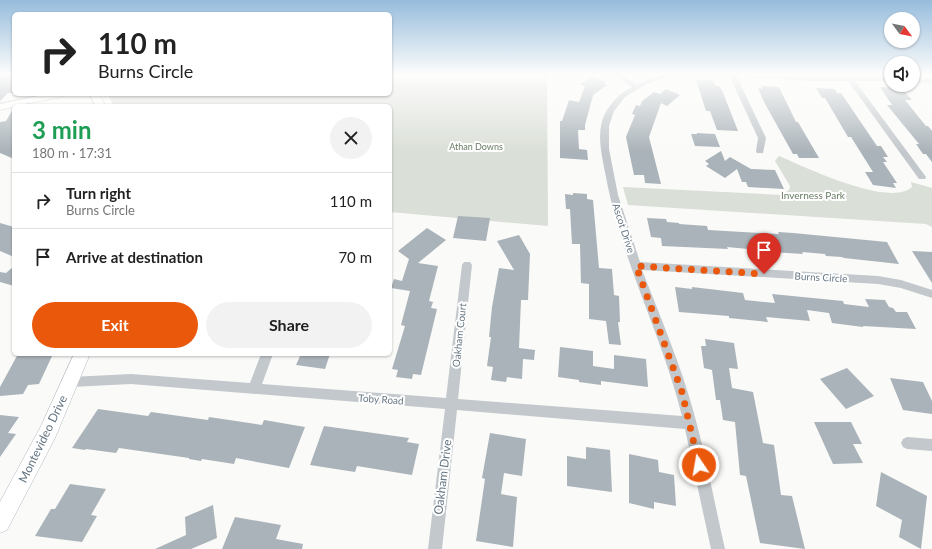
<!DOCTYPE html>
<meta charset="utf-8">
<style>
:root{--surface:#fff;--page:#f2f2f2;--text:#222;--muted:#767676;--line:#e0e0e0;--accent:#ea580c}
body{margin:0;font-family:Lato,sans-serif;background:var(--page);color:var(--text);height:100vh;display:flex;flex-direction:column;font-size:15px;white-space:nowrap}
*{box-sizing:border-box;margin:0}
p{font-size:13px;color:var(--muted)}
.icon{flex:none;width:22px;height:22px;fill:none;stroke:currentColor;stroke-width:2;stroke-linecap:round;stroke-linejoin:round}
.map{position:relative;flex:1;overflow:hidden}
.panel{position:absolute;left:12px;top:104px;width:380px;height:252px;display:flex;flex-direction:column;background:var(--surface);border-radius:6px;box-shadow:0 1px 3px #0004}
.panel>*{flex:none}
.banner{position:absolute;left:12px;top:12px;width:380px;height:84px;border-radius:6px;box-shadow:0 1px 3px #0004;background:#fff;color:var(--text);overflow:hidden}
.needle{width:26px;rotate:122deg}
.fabs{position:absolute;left:884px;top:12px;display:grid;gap:8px}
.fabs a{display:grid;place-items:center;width:36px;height:36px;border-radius:50%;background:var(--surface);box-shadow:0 1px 3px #0004;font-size:20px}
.pin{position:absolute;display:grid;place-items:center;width:34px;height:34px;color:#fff;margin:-41px -17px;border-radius:50% 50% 50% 0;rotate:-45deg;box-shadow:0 0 4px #0007}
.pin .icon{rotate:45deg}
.me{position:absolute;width:44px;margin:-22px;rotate:348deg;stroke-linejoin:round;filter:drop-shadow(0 0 3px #0008)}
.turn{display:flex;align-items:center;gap:14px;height:84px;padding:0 20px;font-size:18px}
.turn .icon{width:52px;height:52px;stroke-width:2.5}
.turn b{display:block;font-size:28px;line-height:34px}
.round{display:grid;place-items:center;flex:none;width:42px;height:42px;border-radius:21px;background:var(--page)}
.overview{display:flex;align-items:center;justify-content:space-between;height:68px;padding:0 20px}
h1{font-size:24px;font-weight:700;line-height:30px;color:#1e9e55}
.primary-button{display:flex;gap:8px;margin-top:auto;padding:8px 20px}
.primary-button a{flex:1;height:46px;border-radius:24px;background:var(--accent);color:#fff;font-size:16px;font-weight:700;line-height:46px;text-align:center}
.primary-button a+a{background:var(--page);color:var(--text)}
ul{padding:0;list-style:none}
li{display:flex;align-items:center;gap:12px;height:56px;padding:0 20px;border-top:1px solid var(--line)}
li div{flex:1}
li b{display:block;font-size:15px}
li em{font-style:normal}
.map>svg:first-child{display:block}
.green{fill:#dadfd7}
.building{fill:#aab3b9}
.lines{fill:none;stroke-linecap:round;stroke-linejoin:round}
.secondary-casing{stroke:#b3babf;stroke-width:1}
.street{fill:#c3c8cc;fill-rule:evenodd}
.secondary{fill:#fff;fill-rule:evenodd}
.route{stroke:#ea580c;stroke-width:7;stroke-dasharray:0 12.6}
.labels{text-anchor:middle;stroke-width:4;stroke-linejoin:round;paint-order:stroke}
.far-park-label{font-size:9px;fill:#687a64;stroke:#fff}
.park-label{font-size:10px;fill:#687a64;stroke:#fff}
.street-label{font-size:10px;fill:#657683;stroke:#fff}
.near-street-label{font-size:12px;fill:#657683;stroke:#fff}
</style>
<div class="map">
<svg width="932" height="549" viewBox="0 0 932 549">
<rect width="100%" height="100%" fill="#fafaf8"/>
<g class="green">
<path d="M390 75H547L548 226 390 212V106H114L107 94H390Z"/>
<path d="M779 156C805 167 889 208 912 187L911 182 932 188V227L926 224 628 205 623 187 782 195 789 190 790 186 775 161Z"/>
</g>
<g class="building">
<path d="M0 75H14V93H8L0 101Z"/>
<path d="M592 76 606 82 604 83 607 85 593 95 585 125V130H578L579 149 587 150 588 160 560 158V121H562L569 100 579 102 585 86 580 84Z"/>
<path d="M696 80H712L716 86H719L722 90 738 131 717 130 710 111H706Z"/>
<path d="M761 86 779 87 796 122H798L819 158H799L797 154H793L764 102 758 88 763 89Z"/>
<path d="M880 87 901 88 912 100H905L926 126H928L932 131V162L926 154H923L916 144H919L887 105H892Z"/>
<path d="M816 88 835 89 837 93H841L877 146H881L888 157H883L887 162H883L897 183H893L896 188 873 185 865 172H873L851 137H848L825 98H822Z"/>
<path d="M666 89 680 95 667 106 661 103 649 137 661 184 645 183 644 175H634L626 137 635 115 632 114 636 105 640 106 642 101 654 92 660 94Z"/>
<path d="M13 109H14V159L0 153V122L6 121Z"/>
<path d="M697 133 715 134 720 147 695 146 691 134H697Z"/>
<path d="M721 151 725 161 730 157 751 169 775 170 784 189 748 187 746 182H742L737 169 725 178 706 166 709 164 705 161Z"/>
<path d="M573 193 587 194V199L593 200 599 268 612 269 614 295 619 296 620 322H618L621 345 609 344 606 321 589 319V284L581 283 580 244H572L570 209H566L565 194 573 195Z"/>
<path d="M458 216 490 218 486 241 453 238Z"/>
<path d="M647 218 666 219 667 222 679 223V224L707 226 708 230 779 234 778 232 793 233 887 242 899 264 844 258 842 257 826 256 825 254 802 252 803 254 772 252 773 254 749 252 748 249 727 247 728 249 662 246 661 238 651 237Z"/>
<path d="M0 223 14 227V257L0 251Z"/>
<path d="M427 228 446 240 418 263 438 266 429 301 433 302 431 308 437 309 421 375 413 374 412 379 396 377 398 370 392 369 405 326 401 325 410 291 391 288 394 279 402 281 409 259 398 251Z"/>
<path d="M519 235 530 254 528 300H521L519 348 535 350 534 360 523 359 522 379 507 377 506 382 491 380 493 367 487 366 491 337H489L492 307 499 268 514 270 497 241Z"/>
<path d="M912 251 932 252V283Z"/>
<path d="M14 266V286L0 282V272L6 273Z"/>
<path d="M675 287 692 289V287L743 293 745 300 775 303 772 294 843 301 844 304 869 307 865 299 885 300 889 307 893 308 896 312H907L916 329 863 326V327L832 323 829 313 807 310 810 321 766 317 768 322 729 318V316L679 312Z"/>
<path d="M705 339 734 343 738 369 729 368 732 388 753 392 763 443 774 445 781 495 792 496 805 549 760 543 746 476 740 475 735 422 723 420 720 400H716L712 370 704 368 701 346H706Z"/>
<path d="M560 347 593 351V366L614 369V355L646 359 648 387 601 381V385L579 382V380L558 377Z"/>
<path d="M18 354H53L39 384 28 385 23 394 0 396V387Z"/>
<path d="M301 354H330L325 369 296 365Z"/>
<path d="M847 368 874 396 846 409 820 379Z"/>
<path d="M890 378 923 382 932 401V414L903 410Z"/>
<path d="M98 409 148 416 151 412 208 420 209 417 262 425 264 420 305 427 289 468 236 458 234 464 202 459 201 461 189 459V458L119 448 116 453 86 449 85 450 72 448Z"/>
<path d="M0 415 19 417 8 433 16 434 0 457Z"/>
<path d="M814 422H851L862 444H853L863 463 833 464Z"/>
<path d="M324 426 409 438 407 442 419 444 412 475 357 466 355 472 310 465Z"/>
<path d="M490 433 526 439 522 476 504 473 501 494 517 497 513 547 476 541 485 479 482 478Z"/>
<path d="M586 447 610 450 612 492 567 486V456L586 459Z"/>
<path d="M629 454 658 460 659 472 674 475 676 506 654 502V509L629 503Z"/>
<path d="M881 472 927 496 921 549 899 537 902 520 876 506Z"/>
<path d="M70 484 106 489 91 515 97 516 82 542 35 536 51 509H55Z"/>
<path d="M213 505 217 538 191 549H155L186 535 185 517Z"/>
<path d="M235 517 281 525 276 539 303 544 302 549H222Z"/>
</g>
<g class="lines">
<defs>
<g id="secondary">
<path d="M47 94H67L62 97 14 106V107L0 110V104Z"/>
<path d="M89 94H99L106 106H96Z"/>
<path d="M74 354H90L55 438 7 530 0 533V502L41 426Z"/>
</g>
</defs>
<use href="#secondary" class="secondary-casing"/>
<g class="street">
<path d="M613 75H621L637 84 660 75H672L643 86 625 97 614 111 609 126V149L618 195 640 262 878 276 901 280 932 290V298L901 288 878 284 642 270C658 311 675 351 688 393 704 444 713 497 725 549H711L685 429 457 410 442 549H428L445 409 131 384 71 387 67 386 65 382 67 378 71 377 131 374 250 383 261 354H273L262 384 446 398 462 265 464 262H470L472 265 458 399 682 416C662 335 621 260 606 177 603 161 598 142 601 126 604 109 617 95 632 87Z"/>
<path d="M729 75H736L766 138 763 153H757L756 151 758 138Z"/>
<path d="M748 75 891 77V81H855L926 177 925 179H919L848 81H809L751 77Z"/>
<path d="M913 78 932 79V83L913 82Z"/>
<path d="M907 437 932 439V451L907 449 903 447 901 443 903 439Z"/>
</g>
<use href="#secondary" class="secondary"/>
</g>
<linearGradient id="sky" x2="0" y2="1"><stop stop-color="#96bcdc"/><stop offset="0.49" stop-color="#fdfdfc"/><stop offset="1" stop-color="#fdfdfc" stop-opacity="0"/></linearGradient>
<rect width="932" height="152" fill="url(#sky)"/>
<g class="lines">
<path class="route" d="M699 465 682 392 636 266 764 274"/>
</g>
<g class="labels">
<g class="far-park-label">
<text x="476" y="150">Athan Downs</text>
</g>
<g class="park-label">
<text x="813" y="199">Inverness Park</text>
</g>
<g class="street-label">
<text transform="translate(624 228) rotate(72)" y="4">Ascot Drive</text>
<text transform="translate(821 277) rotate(3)" y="4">Burns Circle</text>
<text transform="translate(459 335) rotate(-84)" y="4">Oakham Court</text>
<text transform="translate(381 399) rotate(4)" y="4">Toby Road</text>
</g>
<g class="near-street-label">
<text transform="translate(43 439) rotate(-64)" y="4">Montevideo Drive</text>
<text transform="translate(443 477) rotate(-83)" y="4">Oakham Drive</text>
</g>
</g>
</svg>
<div class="fabs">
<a><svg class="needle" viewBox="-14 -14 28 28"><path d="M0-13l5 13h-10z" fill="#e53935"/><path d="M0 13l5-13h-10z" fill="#767676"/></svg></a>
<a><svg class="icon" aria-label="sound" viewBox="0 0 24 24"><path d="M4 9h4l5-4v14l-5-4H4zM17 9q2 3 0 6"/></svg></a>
</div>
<div class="pin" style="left:764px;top:274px;background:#d93025"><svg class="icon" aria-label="arrive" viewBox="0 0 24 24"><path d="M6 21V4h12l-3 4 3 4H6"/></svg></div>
<svg class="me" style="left:699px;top:465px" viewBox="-20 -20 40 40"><circle r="17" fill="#ea580c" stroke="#fff" stroke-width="3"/><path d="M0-11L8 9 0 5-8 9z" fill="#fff"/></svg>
<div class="banner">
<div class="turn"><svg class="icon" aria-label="right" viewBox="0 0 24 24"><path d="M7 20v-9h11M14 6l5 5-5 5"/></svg><div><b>110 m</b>Burns Circle</div></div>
</div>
<section class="panel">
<div class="overview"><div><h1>3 min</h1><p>180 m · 17:31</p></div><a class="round"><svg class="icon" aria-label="close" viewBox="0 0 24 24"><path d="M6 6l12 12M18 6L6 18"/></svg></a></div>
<ul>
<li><svg class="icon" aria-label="right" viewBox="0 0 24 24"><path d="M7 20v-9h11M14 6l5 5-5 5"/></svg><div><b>Turn right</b><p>Burns Circle</p></div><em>110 m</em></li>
<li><svg class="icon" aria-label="arrive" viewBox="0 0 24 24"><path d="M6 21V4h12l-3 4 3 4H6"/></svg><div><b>Arrive at destination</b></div><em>70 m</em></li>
</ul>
<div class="primary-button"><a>Exit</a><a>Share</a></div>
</section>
</div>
